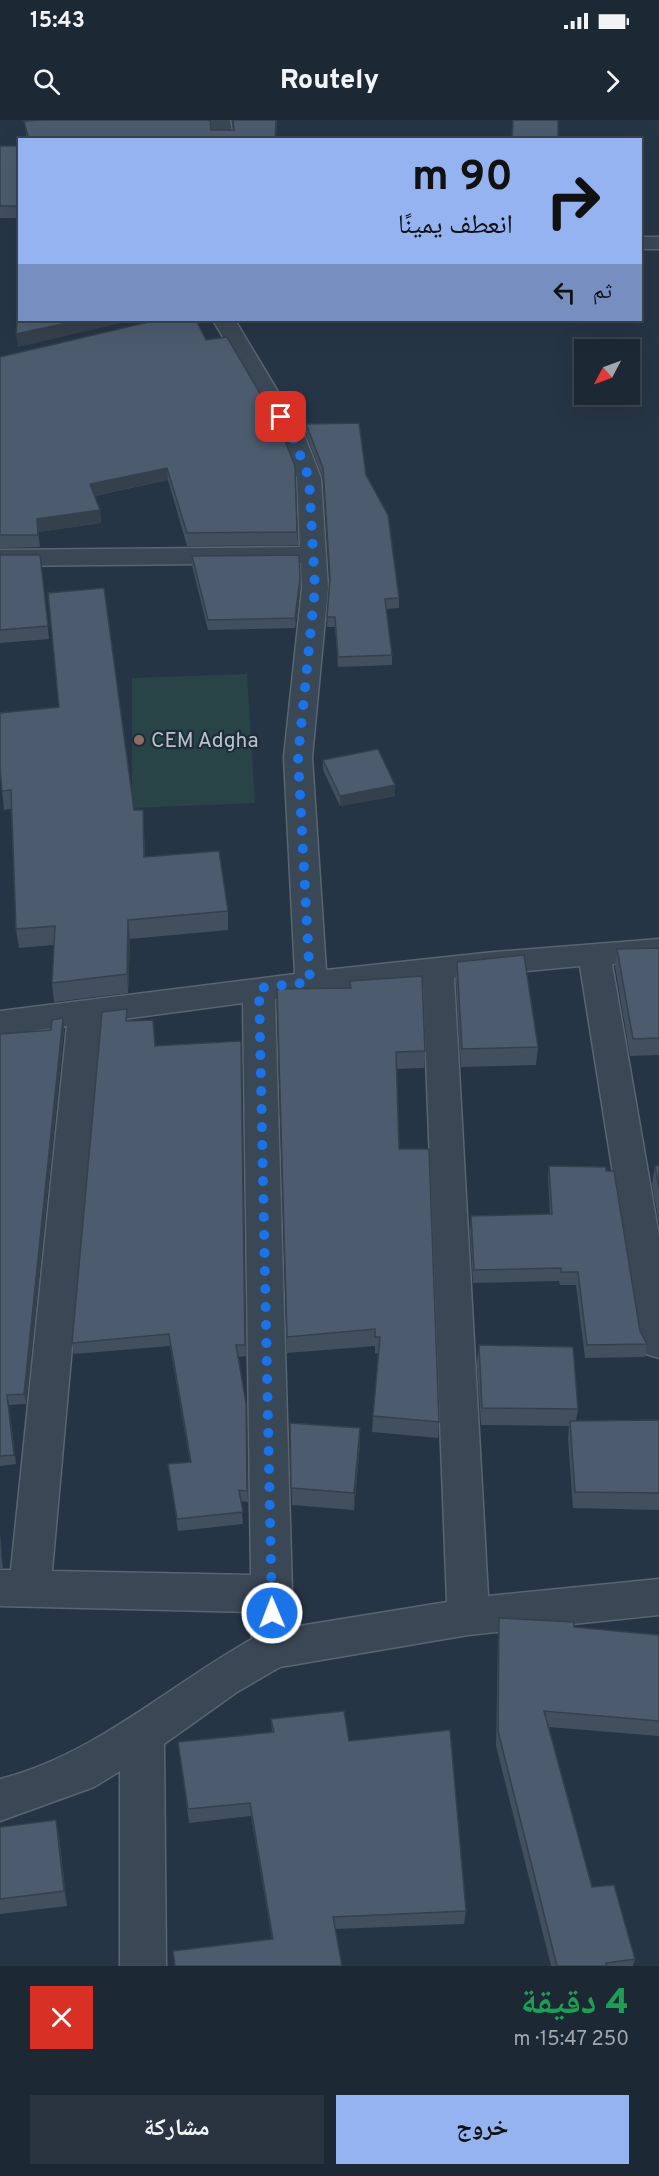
<!DOCTYPE html>
<html lang="ar">
<meta charset="utf-8">
<style>
:root{--surface:#1c2834;--page:#293440;--text:#f1f3f6;--muted:#a0a6ac;--line:#3a444f;--accent:#95b2f1}
body{margin:0;font-family:Overpass,"Noto Naskh Arabic",sans-serif;background:var(--page);color:var(--text);direction:rtl;height:100vh;display:flex;flex-direction:column;font-size:22px;white-space:nowrap}
*{box-sizing:border-box;margin:0}
p{font-size:20px;color:var(--muted)}
.icon{flex:none;width:33px;height:33px;fill:none;stroke:currentColor;stroke-width:2;stroke-linecap:round;stroke-linejoin:round}
.map{position:relative;height:1846px;overflow:hidden;direction:ltr}
.side{display:flex;flex-direction:column;background:var(--surface);flex:1}
.side>*{flex:none}
.hud{position:absolute;left:18px;top:18px;width:624px;height:183px;border-radius:0px;box-shadow:0 6px 24px #0002,0 0 0 2px var(--line);direction:rtl;background:#95b2f1;color:#111;overflow:hidden}
.needle{width:39px;rotate:229deg}
.fabs{position:absolute;left:574px;top:219px;display:grid;gap:12px}
.fabs a{display:grid;place-items:center;width:66px;height:66px;border-radius:0px;background:var(--surface);box-shadow:0 6px 24px #0002,0 0 0 2px var(--line);font-size:30px}
.pin{position:absolute;display:grid;place-items:center;width:51px;height:51px;color:#fff;margin:-26px;border-radius:12px;box-shadow:0 3px 9px #0006}
.me{position:absolute;width:66px;margin:-33px;rotate:359deg;stroke-linejoin:round;filter:drop-shadow(0 0 4px #0008)}
.turn{display:flex;align-items:center;gap:21px;height:126px;padding:0 30px;font-size:27px}
.turn .icon{width:78px;height:78px;stroke-width:2.5}
.turn b{display:block;font-size:42px;line-height:51px}
.then{display:flex;align-items:center;height:57px;padding:0 30px;background:#0003;gap:12px;font-size:22px}
.round{display:grid;place-items:center;flex:none;width:63px;height:63px;border-radius:0px;background:var(--page)}
.headline{display:flex;align-items:center;justify-content:space-between;height:102px;padding:0 30px}
h1{font-size:36px;font-weight:800;line-height:45px;color:#1e9e55}
.button{display:flex;gap:12px;margin-top:auto;padding:12px 30px}
.button a{flex:1;height:69px;border-radius:0px;background:var(--accent);color:#111;font-size:24px;font-weight:800;line-height:69px;text-align:center}
.button a+a{background:var(--page);color:var(--text)}
.status{display:flex;justify-content:space-between;align-items:center;height:42px;padding:0 30px;background:var(--surface);direction:ltr}
.status svg{height:16px;fill:currentColor}
header{display:flex;justify-content:space-between;align-items:center;height:78px;padding:0 30px;background:var(--surface);font-size:27px;font-weight:800}
.map>svg:first-child{display:block}
.green{fill:#284446}
.lines{fill:none;stroke-linecap:round;stroke-linejoin:round}
.street-casing{stroke:#596571;stroke-width:3}
.street{fill:#3a4754;fill-rule:evenodd}
.wall{fill:#414f5f}
.shaded-wall{fill:#35404d}
.building{fill:#4c5c6e;stroke:#35404d;stroke-width:1.5}
.route{stroke:#1a73e8;stroke-width:10;stroke-dasharray:0 18}
.education-dot{fill:#8d6e63;stroke:#1f2c3a;stroke-width:2}
.labels{text-anchor:middle;stroke-width:4.5;stroke-linejoin:round;paint-order:stroke}
.poi-label{font-size:21px;fill:#b8c2cd;stroke:#1f2c3a;text-anchor:start}
</style>
<div class="status"><b>15:43</b><svg viewBox="0 0 49 12"><path d="M0 12V9h3v3zM5 12V6h3v6zM10 12V3h3v9zM15 12V0h3v12zM26 1h20v11H26zM47 4h2v5h-2z"/></svg></div>
<header><svg class="icon" aria-label="forward" viewBox="0 0 24 24"><path d="M9 5l7 7-7 7"/></svg>Routely<svg class="icon" aria-label="search" viewBox="0 0 24 24"><circle cx="10" cy="10" r="6"/><path d="M15 15l6 6"/></svg></header>
<div class="map">
<svg width="659" height="1846" viewBox="0 0 659 1846">
<rect width="100%" height="100%" fill="#263545"/>
<path class="green" d="M247 554 255 683 132 688V558Z"/>
<g class="lines">
<defs>
<g id="street">
<path d="M210 0H230L233 20H213Z"/>
<rect x="640" y="117" width="19" height="12"/>
<path d="M213 200H235L305 317 321 358 328 468 312 637 326 850 494 832 659 819V841L612 844 659 1116V1238L646 1234 640 1223 580 846 454 858 488 1476 659 1459V1495L468 1515 280 1547 237 1572 164 1624 166 1846H120V1651L94 1667 0 1701V1659C95 1635 168 1566 252 1519V1492L0 1486V1450H11L67 906 0 915V891L295 854 284 637 302 468 301 443 0 446V430L300 427 297 358 281 317ZM423 861 447 1482 293 1507 275 879ZM243 883 251 1455 52 1451 101 902Z"/>
</g>
</defs>
<use href="#street" class="street-casing"/>
<use href="#street" class="street"/>
</g>
<g class="wall">
<path d="M232 0H277L276 20H27L24 1 211 10H233Z"/>
<rect x="0" y="26" width="20" height="72"/>
<path d="M0 237 297 412 298 425 187 426 168 360 94 376 100 390 101 403 38 412 40 427 0 428Z"/>
<path d="M306 304 366 355 399 478V488L386 489 392 535V545L338 547 335 507H327L330 462 323 358 306 314Z"/>
<path d="M0 435H40L49 519 0 523Z"/>
<path d="M192 436 300 468 295 508 208 510 192 446Z"/>
<path d="M323 640 395 665V676L340 686 323 650Z"/>
<path d="M0 648 134 690H143L145 737 228 791V810L130 819 128 873 54 882 52 863 54 825 19 828 16 809 11 689 4 690Z"/>
<path d="M659 828V935L630 936 615 846 617 829Z"/>
<path d="M457 842 538 927 536 945 461 947 456 860Z"/>
<path d="M350 861 425 931 424 948 396 949 399 1029 439 1302 438 1318 372 1312 373 1296 379 1234 375 1233V1226L287 1233 277 869 350 868Z"/>
<path d="M128 901 155 926 241 921 246 1236 238 1237 246 1294 248 1382 241 1381 243 1404 178 1411 168 1344 190 1342 170 1226 74 1234 72 1223Z"/>
<path d="M64 909 26 1284 9 1285 16 1344 0 1346V914Z"/>
<path d="M659 1045V1103L652 1064 655 1046Z"/>
<path d="M549 1046 647 1224 645 1237 585 1238 576 1165H560L559 1161 473 1163 470 1109 471 1096 550 1094 548 1058Z"/>
<path d="M479 1225 578 1289 576 1301 659 1300V1390L573 1388 568 1318 569 1306 481 1305 477 1243Z"/>
<path d="M290 1303 360 1308V1325L354 1390 292 1385Z"/>
<path d="M0 1413 3 1448H0Z"/>
<path d="M499 1498 574 1507 659 1515V1616L549 1607 592 1767 635 1839 633 1846H551L496 1626 498 1514Z"/>
<path d="M271 1599 349 1621 466 1791 464 1804 335 1809 272 1819 251 1696 189 1703 178 1622 272 1612Z"/>
<path d="M0 1707 59 1716 67 1786 0 1794Z"/>
</g>
<g class="shaded-wall">
<path d="M81 200H134L18 227 16 214Z"/>
<path d="M167 348 168 360 91 376 90 364Z"/>
<path d="M100 390 101 403 38 412 37 399Z"/>
<path d="M300 458V468L295 508V498Z"/>
<path d="M395 665V676L340 686V676Z"/>
<path d="M143 690 144 709 145 756 144 737Z"/>
<path d="M128 800 130 819 128 873 127 854Z"/>
<path d="M63 898 64 909 26 1284 24 1274Z"/>
<path d="M7 1275 9 1285 16 1344 14 1335Z"/>
<path d="M360 1308V1325L354 1390V1373Z"/>
<path d="M0 1413 3 1448 1 1438Z"/>
<path d="M56 1700 59 1716 67 1786 64 1771Z"/>
</g>
<g class="building">
<path d="M42 0H210L211 10H234L233 0H276L275 20H29L24 1Z"/>
<path d="M513 0H558V20H512Z"/>
<rect x="0" y="26" width="20" height="60"/>
<path d="M20 172V200H81L16 214Z"/>
<path d="M157 200H196L206 220 227 217 279 306 295 346 297 412 187 413 167 348 90 364 100 390 37 399 38 415H0V237Z"/>
<path d="M359 303 366 355 388 395 399 478 385 479 392 535 338 537 335 497H327L330 458 323 348 306 304Z"/>
<path d="M0 435H40L48 506 0 510Z"/>
<path d="M299 435 300 458 295 498 208 500 192 436Z"/>
<path d="M104 468 134 690H143L144 737 219 731 228 791 128 800 127 854 52 863 55 806 16 809 11 670 2 671 0 648V593L59 587 48 473Z"/>
<path d="M378 629 395 665 340 676 323 640Z"/>
<path d="M659 828V918L633 919 617 829Z"/>
<path d="M524 835 538 927 462 929 457 842Z"/>
<path d="M422 856 425 931 396 932 399 1029H429L439 1302 373 1296 380 1217H375V1209L287 1217 277 869 351 868 350 861Z"/>
<path d="M127 889 126 901 153 900 155 926 241 921 245 1225H236L246 1283 247 1371 239 1370 243 1392 177 1399 168 1344 191 1342 169 1214 72 1223 102 892Z"/>
<path d="M63 898 24 1274 7 1275 14 1335 0 1336V914L51 910 52 900Z"/>
<path d="M659 1045V1068L655 1046Z"/>
<path d="M549 1046 606 1047V1051H614L640 1211 647 1224 587 1225 578 1152H561V1148L474 1150 471 1096 552 1094Z"/>
<path d="M479 1225 573 1227 578 1289 482 1288Z"/>
<path d="M659 1300V1373L575 1372 570 1301Z"/>
<path d="M290 1303 360 1308 354 1373 291 1368Z"/>
<path d="M499 1498 574 1502V1507L659 1515V1601L544 1591 592 1767 614 1765 635 1839 606 1843 607 1846H557L498 1611Z"/>
<path d="M344 1591 349 1621 450 1610 466 1791 333 1797 342 1846H175L173 1831 273 1819 250 1683 188 1689 178 1622 274 1612 271 1599Z"/>
<path d="M56 1700 64 1771 0 1779V1707Z"/>
</g>
<g class="lines">
<path class="route" d="M272 1493 259 868 310 862 298 637 315 468 309 358 293 317 281 297"/>
</g>
<circle class="education-dot" cx="139" cy="620" r="6"/>
<g class="labels">
<g class="poi-label">
<text x="151" y="627">CEM Adgha</text>
</g>
</g>
</svg>
<div class="fabs">
<a><svg class="needle" viewBox="-14 -14 28 28"><path d="M0-13l5 13h-10z" fill="#e53935"/><path d="M0 13l5-13h-10z" fill="#a0a6ac"/></svg></a>
</div>
<div class="pin" style="left:281px;top:297px;background:#d93025"><svg class="icon" aria-label="arrive" viewBox="0 0 24 24"><path d="M6 21V4h12l-3 4 3 4H6"/></svg></div>
<svg class="me" style="left:272px;top:1493px" viewBox="-20 -20 40 40"><circle r="17" fill="#1a73e8" stroke="#fff" stroke-width="3"/><path d="M0-11L8 9 0 5-8 9z" fill="#fff"/></svg>
<div class="hud">
<div class="turn"><svg class="icon" aria-label="right" viewBox="0 0 24 24"><path d="M7 20v-9h11M14 6l5 5-5 5"/></svg><div><b>90 m</b>انعطف يمينًا</div></div>
<div class="then">ثم<svg class="icon" aria-label="left" viewBox="0 0 24 24"><path d="M17 20v-9H6M10 6l-5 5 5 5"/></svg></div>
</div>
</div>
<section class="side">
<div class="headline"><div><h1>4 دقيقة</h1><p>250 m · 15:47</p></div><a class="round" style="background:#d93025;color:#fff"><svg class="icon" aria-label="close" viewBox="0 0 24 24"><path d="M6 6l12 12M18 6L6 18"/></svg></a></div>
<div class="button"><a>خروج</a><a>مشاركة</a></div>
</section>
